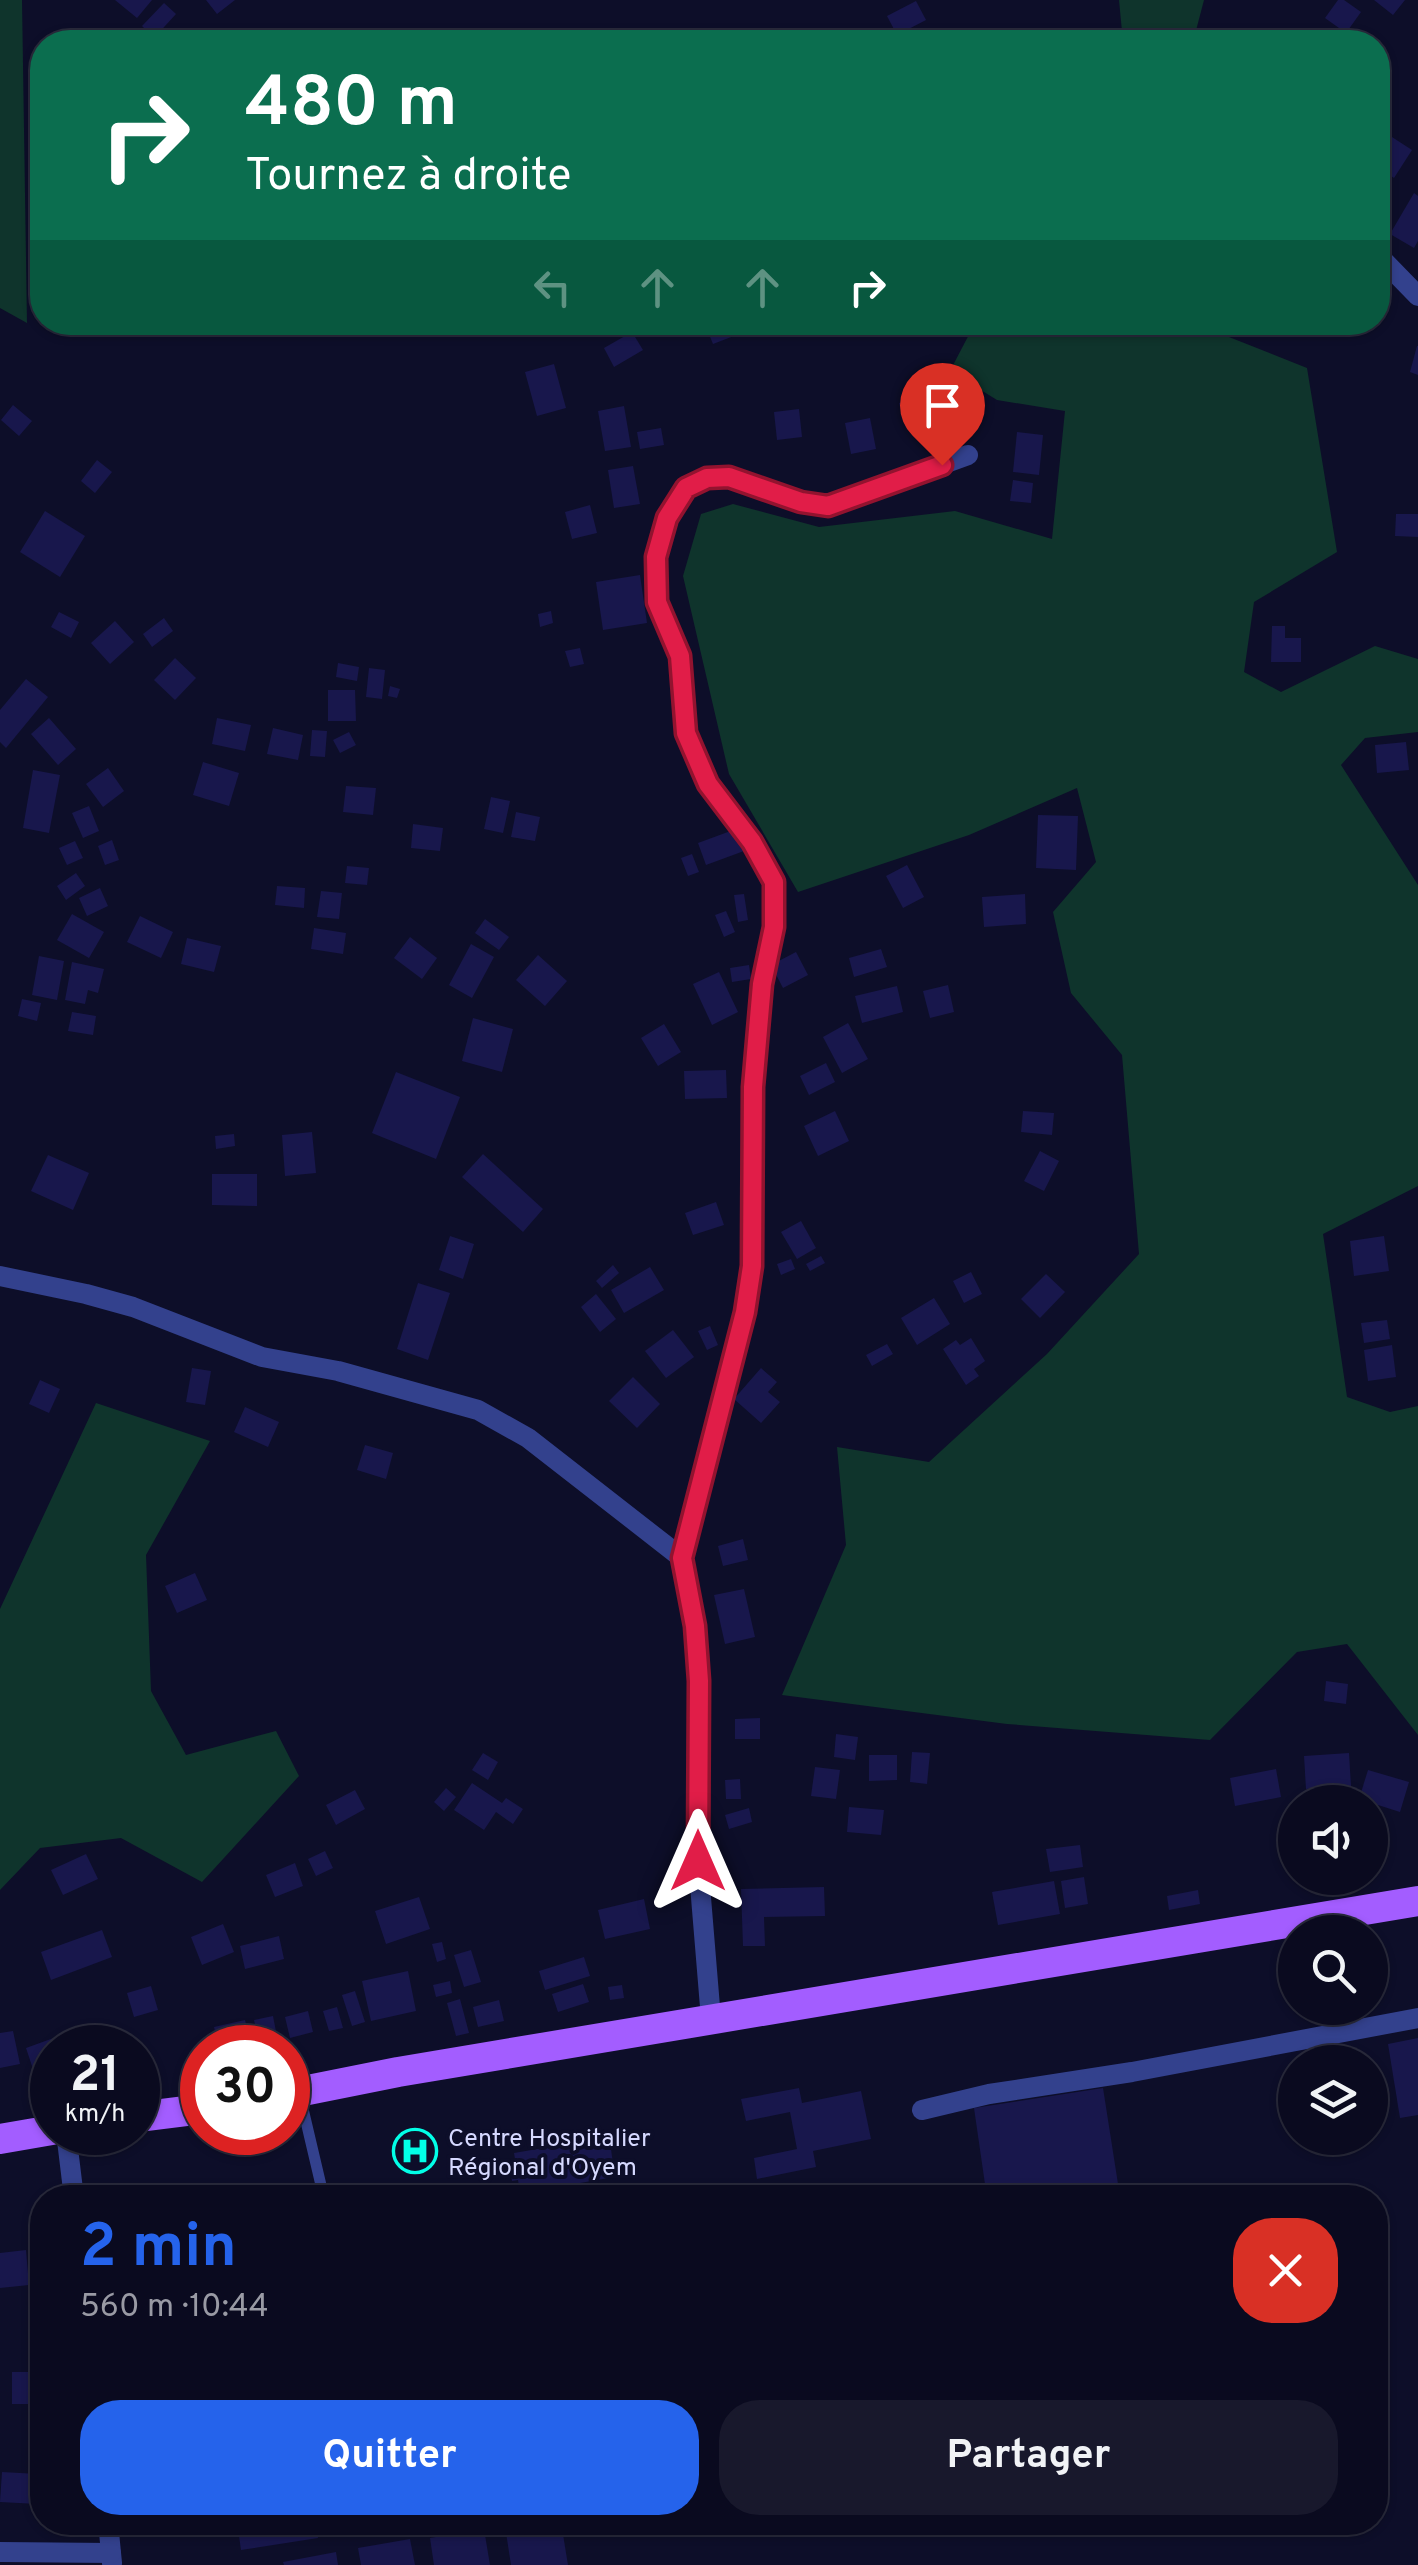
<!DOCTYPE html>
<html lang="fr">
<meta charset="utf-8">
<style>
:root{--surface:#0a0a1f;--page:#18182c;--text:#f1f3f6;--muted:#999aa4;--line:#2a2b3d;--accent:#2563eb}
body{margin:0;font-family:Overpass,sans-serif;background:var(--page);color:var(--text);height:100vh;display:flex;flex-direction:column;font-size:38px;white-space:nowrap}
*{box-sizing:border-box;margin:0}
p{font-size:32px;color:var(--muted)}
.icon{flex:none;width:55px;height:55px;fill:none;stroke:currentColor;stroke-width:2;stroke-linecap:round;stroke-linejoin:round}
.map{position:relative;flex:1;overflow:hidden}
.drawer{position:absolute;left:30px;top:2185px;width:1358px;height:350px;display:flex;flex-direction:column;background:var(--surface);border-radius:40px;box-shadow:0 2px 8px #0004,0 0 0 2px var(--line)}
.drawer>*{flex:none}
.top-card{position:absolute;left:30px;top:30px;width:1360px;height:305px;border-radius:40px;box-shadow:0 2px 8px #0004,0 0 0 2px var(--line);background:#0b6e4f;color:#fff;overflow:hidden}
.controls{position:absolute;left:1278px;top:1785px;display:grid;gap:20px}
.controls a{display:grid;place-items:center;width:110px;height:110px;border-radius:50%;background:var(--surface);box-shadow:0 2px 8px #0004,0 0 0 2px var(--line);font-size:50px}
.speed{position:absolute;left:30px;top:2025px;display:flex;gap:20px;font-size:50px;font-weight:700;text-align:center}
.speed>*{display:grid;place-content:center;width:130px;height:130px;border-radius:50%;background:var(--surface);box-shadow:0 2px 8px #0004,0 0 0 2px var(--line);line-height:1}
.speed small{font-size:25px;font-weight:400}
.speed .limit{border:15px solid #d22;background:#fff;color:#111}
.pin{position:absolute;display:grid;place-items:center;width:85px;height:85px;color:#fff;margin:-102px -42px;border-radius:50% 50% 50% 0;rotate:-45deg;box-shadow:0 0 10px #0007}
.pin .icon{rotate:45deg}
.me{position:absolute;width:110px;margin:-55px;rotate:0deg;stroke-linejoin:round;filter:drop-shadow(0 0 8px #0008)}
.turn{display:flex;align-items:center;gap:35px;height:210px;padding:0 50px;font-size:45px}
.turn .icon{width:130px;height:130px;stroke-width:2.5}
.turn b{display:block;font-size:70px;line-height:85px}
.lanes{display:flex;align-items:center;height:95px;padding:0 50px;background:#0003;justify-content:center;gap:50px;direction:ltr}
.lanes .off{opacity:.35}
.round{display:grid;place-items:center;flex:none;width:105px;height:105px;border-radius:40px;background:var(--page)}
.head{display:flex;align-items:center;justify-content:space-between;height:170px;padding:0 50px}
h1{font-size:60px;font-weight:700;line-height:75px;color:var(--accent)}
.button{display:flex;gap:20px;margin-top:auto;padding:20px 50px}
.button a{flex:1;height:115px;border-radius:40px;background:var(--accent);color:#fff;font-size:40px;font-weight:700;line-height:115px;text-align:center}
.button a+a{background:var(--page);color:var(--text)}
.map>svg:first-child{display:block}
.green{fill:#0f342c}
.building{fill:#18174c}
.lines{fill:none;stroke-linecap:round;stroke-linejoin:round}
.lane{stroke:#33418d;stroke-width:11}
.street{stroke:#33418d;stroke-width:20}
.primary{stroke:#a35dff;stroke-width:30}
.route-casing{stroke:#92132f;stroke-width:25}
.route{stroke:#e11d48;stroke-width:18}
.labels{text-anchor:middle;stroke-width:8;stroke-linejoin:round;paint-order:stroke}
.poi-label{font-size:25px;fill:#d6d9ff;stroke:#0d0e29;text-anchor:start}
</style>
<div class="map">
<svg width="1418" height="2565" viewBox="0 0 1418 2565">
<rect width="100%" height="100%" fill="#0d0e29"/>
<g class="green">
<path d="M0 0H22L27 323 0 308Z"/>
<path d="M1119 0H1204L1193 42H1123Z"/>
<path d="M975 323H1225L1229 337 1307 368 1337 552 1254 602 1244 672 1281 692 1375 646 1418 659V732L1365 738 1341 765 1418 885V1186L1323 1234 1347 1397 1390 1412 1418 1406V1735L1347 1644 1297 1652 1210 1740 1007 1724 782 1695 846 1545 837 1447 929 1462 1047 1354 1139 1254 1122 1055 1071 993 1053 912 1096 862 1077 788 969 835 798 892 729 774 683 576 701 514 733 504 819 527 955 511 1052 539 1065 411 997 400 950 371Z"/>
<path d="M96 1403 210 1441 146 1555 151 1691 186 1755 276 1731 299 1776 202 1882 121 1838 40 1848 0 1890V1609Z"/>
</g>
<g class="building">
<path d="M115 0H152L137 18Z"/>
<path d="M206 0H235L217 14Z"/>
<path d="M1338 0H1344L1361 12 1346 33 1325 18Z"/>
<path d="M1374 0H1405L1393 15Z"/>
<path d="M916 1 926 20 897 35 887 16Z"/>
<path d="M164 3 176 14 154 38 142 26Z"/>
<path d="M474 30V42H445V31Z"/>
<path d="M136 32 146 42H125Z"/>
<path d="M1378 128 1412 150 1394 178 1378 167Z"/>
<path d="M1414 193 1418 196V241L1414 248 1390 234Z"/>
<path d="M704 322H749L752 329 713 344Z"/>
<path d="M632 332 643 350 614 367 604 348Z"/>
<path d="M1417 346H1418V375L1410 372Z"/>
<path d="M554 364 566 408 537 416 525 372Z"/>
<path d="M924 396 931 421 906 428 899 403Z"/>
<path d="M13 405 32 421 19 436 1 420Z"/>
<path d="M624 406 631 447 605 451 598 411Z"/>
<path d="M799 409 802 437 777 440 774 412Z"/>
<path d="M870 418 876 449 851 454 845 423Z"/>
<path d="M661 428 664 445 640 449 637 432Z"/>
<path d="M1017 432 1043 435 1039 475 1013 472Z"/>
<path d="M97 460 112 472 95 493 81 481Z"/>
<path d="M633 466 640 504 614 508 608 470Z"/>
<path d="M1013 480 1033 483 1031 503 1010 501Z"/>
<path d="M590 505 597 533 572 539 565 512Z"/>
<path d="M45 511 85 536 60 577 20 552Z"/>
<path d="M1396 514H1418V537L1395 536Z"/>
<path d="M640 575 647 623 603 630 596 582Z"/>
<path d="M551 611 553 623 540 627 538 614Z"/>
<path d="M59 612 79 622 71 638 51 627Z"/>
<path d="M164 618 173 631 152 647 143 634Z"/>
<path d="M115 621 134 642 110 664 91 643Z"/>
<path d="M1272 626H1285V638H1301V662H1271Z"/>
<path d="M580 648 584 664 570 667 565 651Z"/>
<path d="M175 658 196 678 175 700 154 680Z"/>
<path d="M338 663 359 667 357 681 336 677Z"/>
<path d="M369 668 385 670 382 699 366 697Z"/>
<path d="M26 679 48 697 6 748 0 742V710Z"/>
<path d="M390 686 400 689 397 698 388 696Z"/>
<path d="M328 690H355L356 721H328Z"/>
<path d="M49 718 76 749 58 765 31 734Z"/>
<path d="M217 718 251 725 245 751 212 744Z"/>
<path d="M273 728 303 735 298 760 267 754Z"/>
<path d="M312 730 327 731 325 757 310 756Z"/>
<path d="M349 732 356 745 340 753 333 740Z"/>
<path d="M1406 742 1409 770 1377 773 1375 745Z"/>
<path d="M203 762 239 773 229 806 193 795Z"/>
<path d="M108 768 124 791 103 807 86 784Z"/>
<path d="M33 770 60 775 49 833 23 828Z"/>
<path d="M346 786 376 788 373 815 343 812Z"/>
<path d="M491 797 510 801 503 833 484 829Z"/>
<path d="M89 806 99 831 83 838 72 813Z"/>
<path d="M516 812 540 817 535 841 511 837Z"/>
<path d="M1038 815 1078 816 1076 870 1036 868Z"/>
<path d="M413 824 443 828 440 851 411 848Z"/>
<path d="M736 829 744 851 706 865 698 843Z"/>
<path d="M112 840 119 860 105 865 98 846Z"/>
<path d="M75 841 83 858 67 865 59 848Z"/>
<path d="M692 854 699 872 688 876 681 858Z"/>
<path d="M907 865 924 897 903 908 886 876Z"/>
<path d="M347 866 369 868 367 885 345 883Z"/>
<path d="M76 873 85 886 66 900 57 886Z"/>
<path d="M277 886 305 888 304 908 275 905Z"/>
<path d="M100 888 108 906 87 916 79 898Z"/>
<path d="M321 891 342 893 339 919 317 917Z"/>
<path d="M744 894 748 920 738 922 734 895Z"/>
<path d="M1025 894 1026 924 984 927 982 897Z"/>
<path d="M726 911 735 932 724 937 715 915Z"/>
<path d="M72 914 104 932 89 958 57 940Z"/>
<path d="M140 916 173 932 161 958 127 942Z"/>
<path d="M485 919 509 937 499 950 475 933Z"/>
<path d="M314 928 346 933 343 954 311 949Z"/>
<path d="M410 937 437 958 422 979 394 958Z"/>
<path d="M187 938 221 946 214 972 181 964Z"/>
<path d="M471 944 494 957 472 998 449 985Z"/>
<path d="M881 949 887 967 854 977 849 958Z"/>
<path d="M796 952 808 975 783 988 771 965Z"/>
<path d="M538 955 567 981 545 1006 516 980Z"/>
<path d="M39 956 64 961 57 1000 32 995Z"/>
<path d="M72 962 104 969 98 993 88 990 85 1004 65 1000Z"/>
<path d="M749 965 751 979 732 982 730 968Z"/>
<path d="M719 972 738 1012 712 1025 693 984Z"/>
<path d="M948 985 954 1012 930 1018 923 991Z"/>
<path d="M897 986 903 1012 862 1023 855 996Z"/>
<path d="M22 999 41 1003 37 1021 18 1016Z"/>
<path d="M72 1012 96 1016 93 1035 68 1031Z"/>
<path d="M473 1018 513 1029 502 1072 462 1061Z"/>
<path d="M848 1023 868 1059 842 1073 823 1037Z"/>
<path d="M664 1024 681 1052 658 1066 641 1038Z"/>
<path d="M826 1063 835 1082 809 1095 800 1076Z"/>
<path d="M726 1070 727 1098 685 1099 684 1071Z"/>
<path d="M396 1072 460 1097 436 1159 372 1133Z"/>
<path d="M835 1111 849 1141 818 1156 804 1126Z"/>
<path d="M1023 1111 1054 1113 1052 1135 1021 1132Z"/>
<path d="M312 1132 316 1173 285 1176 282 1135Z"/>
<path d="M234 1134 235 1146 216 1149 215 1136Z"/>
<path d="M1040 1151 1059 1161 1044 1191 1024 1181Z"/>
<path d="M483 1154 543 1209 523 1232 462 1177Z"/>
<path d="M48 1155 89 1173 73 1210 31 1191Z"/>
<path d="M212 1174H257V1206L212 1205Z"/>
<path d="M716 1202 724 1225 693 1235 685 1213Z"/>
<path d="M801 1221 816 1248 797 1259 781 1232Z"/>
<path d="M450 1236 474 1244 463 1279 439 1270Z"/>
<path d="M1384 1236 1389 1271 1354 1276 1350 1241Z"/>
<path d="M821 1256 825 1263 810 1271 806 1264Z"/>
<path d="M791 1259 795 1269 781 1275 777 1264Z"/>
<path d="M613 1265 619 1273 602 1288 596 1281Z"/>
<path d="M650 1267 664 1290 624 1313 611 1290Z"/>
<path d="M971 1272 982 1294 964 1303 953 1281Z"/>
<path d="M1046 1274 1065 1292 1040 1318 1021 1299Z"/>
<path d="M418 1283 450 1293 428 1360 397 1349Z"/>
<path d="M596 1294 616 1319 600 1332 581 1307Z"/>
<path d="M934 1298 950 1324 917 1345 901 1318Z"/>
<path d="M1387 1320 1390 1339 1364 1343 1361 1323Z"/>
<path d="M710 1326 718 1345 707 1350 698 1331Z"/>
<path d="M673 1330 694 1357 666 1378 645 1351Z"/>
<path d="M971 1338 985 1361 974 1369 979 1376 966 1385 943 1349 956 1340 960 1345Z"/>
<path d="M887 1344 893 1354 872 1366 866 1355Z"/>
<path d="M1392 1345 1396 1377 1368 1381 1364 1350Z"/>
<path d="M192 1368 211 1371 205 1405 186 1402Z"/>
<path d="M761 1368 777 1382 768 1392 780 1402 761 1423 734 1399Z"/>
<path d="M633 1377 660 1404 637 1428 609 1401Z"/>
<path d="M40 1380 60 1389 49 1413 29 1404Z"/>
<path d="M245 1407 279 1422 268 1447 234 1432Z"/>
<path d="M365 1445 393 1453 386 1479 357 1470Z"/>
<path d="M743 1539 748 1560 723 1566 718 1546Z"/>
<path d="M195 1573 207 1600 177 1613 165 1586Z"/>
<path d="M744 1589 755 1637 725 1644 714 1595Z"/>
<path d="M1326 1681 1348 1684 1346 1704 1324 1701Z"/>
<path d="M760 1718V1739H735V1719Z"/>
<path d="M836 1734 858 1737 855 1760 834 1757Z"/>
<path d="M912 1752 930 1753 927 1784 910 1782Z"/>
<path d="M483 1753 498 1762 488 1780 472 1770Z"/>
<path d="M1349 1753 1351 1786 1306 1789 1304 1756Z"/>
<path d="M869 1755H897V1780L869 1781Z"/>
<path d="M815 1767 840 1770 836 1799 811 1796Z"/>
<path d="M1276 1769 1281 1797 1235 1806 1230 1778Z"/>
<path d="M1368 1770 1409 1782 1400 1812 1359 1799Z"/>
<path d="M740 1779 741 1799H726L725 1780Z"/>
<path d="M472 1783 502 1803 506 1798 523 1809 513 1824 496 1812 484 1830 454 1810Z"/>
<path d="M446 1788 456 1797 444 1811 434 1802Z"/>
<path d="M355 1790 365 1809 336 1825 326 1805Z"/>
<path d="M849 1807 884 1810 881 1835 847 1832Z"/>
<path d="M749 1808 752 1822 729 1829 725 1815Z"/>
<path d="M1080 1845 1083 1867 1050 1872 1046 1849Z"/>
<path d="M325 1851 333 1868 316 1876 308 1859Z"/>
<path d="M86 1854 98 1879 63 1895 51 1870Z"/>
<path d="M295 1863 303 1886 275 1897 266 1875Z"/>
<path d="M1084 1877 1088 1904 1065 1908 1061 1881Z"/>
<path d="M1054 1881 1060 1914 998 1925 992 1892Z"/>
<path d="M824 1887 825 1916 764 1917 765 1946H743L741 1889Z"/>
<path d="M1198 1890 1200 1904 1169 1910 1167 1896Z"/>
<path d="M419 1897 430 1929 386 1944 375 1911Z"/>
<path d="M644 1899 650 1929 605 1939 598 1910Z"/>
<path d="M223 1924 234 1952 202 1965 191 1937Z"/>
<path d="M102 1930 112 1957 51 1980 41 1952Z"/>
<path d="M279 1936 284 1959 245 1969 240 1946Z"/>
<path d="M442 1942 446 1959 437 1962 432 1944Z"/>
<path d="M471 1950 481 1982 464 1987 454 1955Z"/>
<path d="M584 1957 590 1976 545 1990 539 1971Z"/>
<path d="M408 1971 416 2011 371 2021 362 1981Z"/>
<path d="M450 1981 452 1993 436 1997 433 1985Z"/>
<path d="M583 1984 589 2002 558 2012 552 1994Z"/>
<path d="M622 1985 624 1998 610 2000 608 1987Z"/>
<path d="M151 1986 158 2010 134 2017 127 1993Z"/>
<path d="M355 1991 365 2022 352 2026 342 1995Z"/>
<path d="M460 1999 469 2033 456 2036 447 2003Z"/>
<path d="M499 2000 504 2021 478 2027 473 2007Z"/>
<path d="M337 2007 343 2028 329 2031 323 2011Z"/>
<path d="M308 2011 313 2032 290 2038 285 2017Z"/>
<path d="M273 2016 278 2042 260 2046 254 2020Z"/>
<path d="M245 2020 252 2048H219L214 2027Z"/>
<path d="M13 2031 20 2064 0 2068V2033Z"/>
<path d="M59 2036 63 2048H52V2065L34 2072 26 2048Z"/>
<path d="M1418 2038V2115L1400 2118 1388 2044Z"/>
<path d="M799 2088 802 2103 861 2091 871 2139 813 2151 816 2167 757 2179 754 2158 797 2149 790 2112 746 2121 741 2099Z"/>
<path d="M1103 2088 1118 2184 1033 2198H987L974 2108Z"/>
<path d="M573 2137 574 2144 604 2139 605 2150 611 2149 613 2164 608 2165 609 2178 580 2183 581 2189 549 2193 548 2187 520 2192 518 2180 512 2181 509 2166 516 2165 514 2153 543 2148 541 2142Z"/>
<path d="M26 2250 29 2285 0 2288V2253Z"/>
<rect x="12" y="2372" width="30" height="32"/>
<path d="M2 2472 38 2474 37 2504 0 2502Z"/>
<path d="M237 2522H316L318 2538 241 2550Z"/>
<path d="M528 2522H561L568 2565H511L505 2526Z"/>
<path d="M484 2529 490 2565H434L430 2538Z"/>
<path d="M410 2539 415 2565H361L358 2548Z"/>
<path d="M336 2552 338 2565H284L283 2562Z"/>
</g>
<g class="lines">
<path class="lane" d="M300 2096 324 2198"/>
<g class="street">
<path d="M1378 255 1418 296"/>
<path d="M0 1276 86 1294 133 1307 262 1357 338 1371 478 1410 528 1438 682 1558"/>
<path d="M711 2019 698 1861 699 1681 695 1626 682 1558 745 1312 753 1266V1087L761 984 774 927V882L752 842 708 784 686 733 680 656 657 602 656 557 667 518 686 489 707 478 729 477 801 502 828 506 968 455"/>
<path d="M922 2110 989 2094 1132 2072 1418 2018"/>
<path d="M66 2132 74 2198"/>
<path d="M108 2522 112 2563"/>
<path d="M0 2552 111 2553"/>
</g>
<g class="primary">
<path d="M288 2094 398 2072 1418 1901"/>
<path d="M138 2117 202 2109"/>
<path d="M0 2139 52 2130"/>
</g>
</g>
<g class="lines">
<defs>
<path id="route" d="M698 1861 699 1681 695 1626 682 1558 745 1312 752 1266 753 1087 762 984 774 927V882L752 842 708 784 686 733 680 656 657 602 656 557 667 518 686 488 707 478 729 477 801 502 828 506 942 465"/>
</defs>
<use href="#route" class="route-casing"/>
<use href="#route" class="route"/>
</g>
<defs>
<symbol id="hospital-ring" viewBox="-11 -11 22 22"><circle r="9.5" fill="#0d0e29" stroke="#02ffe7" stroke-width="1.5"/><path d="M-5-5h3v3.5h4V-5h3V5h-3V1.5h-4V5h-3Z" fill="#02ffe7"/></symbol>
</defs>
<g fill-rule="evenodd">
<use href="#hospital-ring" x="390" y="2126" width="50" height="50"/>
</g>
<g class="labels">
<g class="poi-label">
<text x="448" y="2146">Centre Hospitalier<tspan x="448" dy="29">Régional d'Oyem</tspan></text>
</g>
</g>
</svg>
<div class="controls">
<a><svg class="icon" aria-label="sound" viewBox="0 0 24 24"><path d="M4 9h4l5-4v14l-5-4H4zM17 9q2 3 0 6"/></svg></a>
<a><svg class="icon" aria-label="search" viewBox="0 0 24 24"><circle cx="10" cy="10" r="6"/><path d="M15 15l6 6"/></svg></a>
<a><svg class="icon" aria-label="layers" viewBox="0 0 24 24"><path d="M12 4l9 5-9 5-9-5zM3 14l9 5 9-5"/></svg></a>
</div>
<div class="speed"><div>21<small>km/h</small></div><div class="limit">30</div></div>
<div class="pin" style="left:942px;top:465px;background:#d93025"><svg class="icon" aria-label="arrive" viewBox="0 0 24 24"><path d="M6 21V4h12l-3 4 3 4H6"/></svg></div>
<svg class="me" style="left:698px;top:1861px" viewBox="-20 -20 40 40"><path d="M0-17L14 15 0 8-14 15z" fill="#e11d48" stroke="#fff" stroke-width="4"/></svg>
<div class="top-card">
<div class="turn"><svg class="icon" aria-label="right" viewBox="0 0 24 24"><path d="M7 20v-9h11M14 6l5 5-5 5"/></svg><div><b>480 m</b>Tournez à droite</div></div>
<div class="lanes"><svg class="icon off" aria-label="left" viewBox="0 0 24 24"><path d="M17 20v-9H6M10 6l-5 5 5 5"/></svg><svg class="icon off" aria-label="ahead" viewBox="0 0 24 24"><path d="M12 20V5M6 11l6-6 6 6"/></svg><svg class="icon off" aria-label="ahead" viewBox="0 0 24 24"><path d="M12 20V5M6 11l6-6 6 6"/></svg><svg class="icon" aria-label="right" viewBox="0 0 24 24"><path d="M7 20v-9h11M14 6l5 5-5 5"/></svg></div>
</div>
<section class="drawer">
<div class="head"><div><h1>2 min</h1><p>560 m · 10:44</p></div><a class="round" style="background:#d93025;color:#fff"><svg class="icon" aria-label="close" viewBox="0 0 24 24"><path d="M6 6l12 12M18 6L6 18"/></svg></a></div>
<div class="button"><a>Quitter</a><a>Partager</a></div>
</section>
</div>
